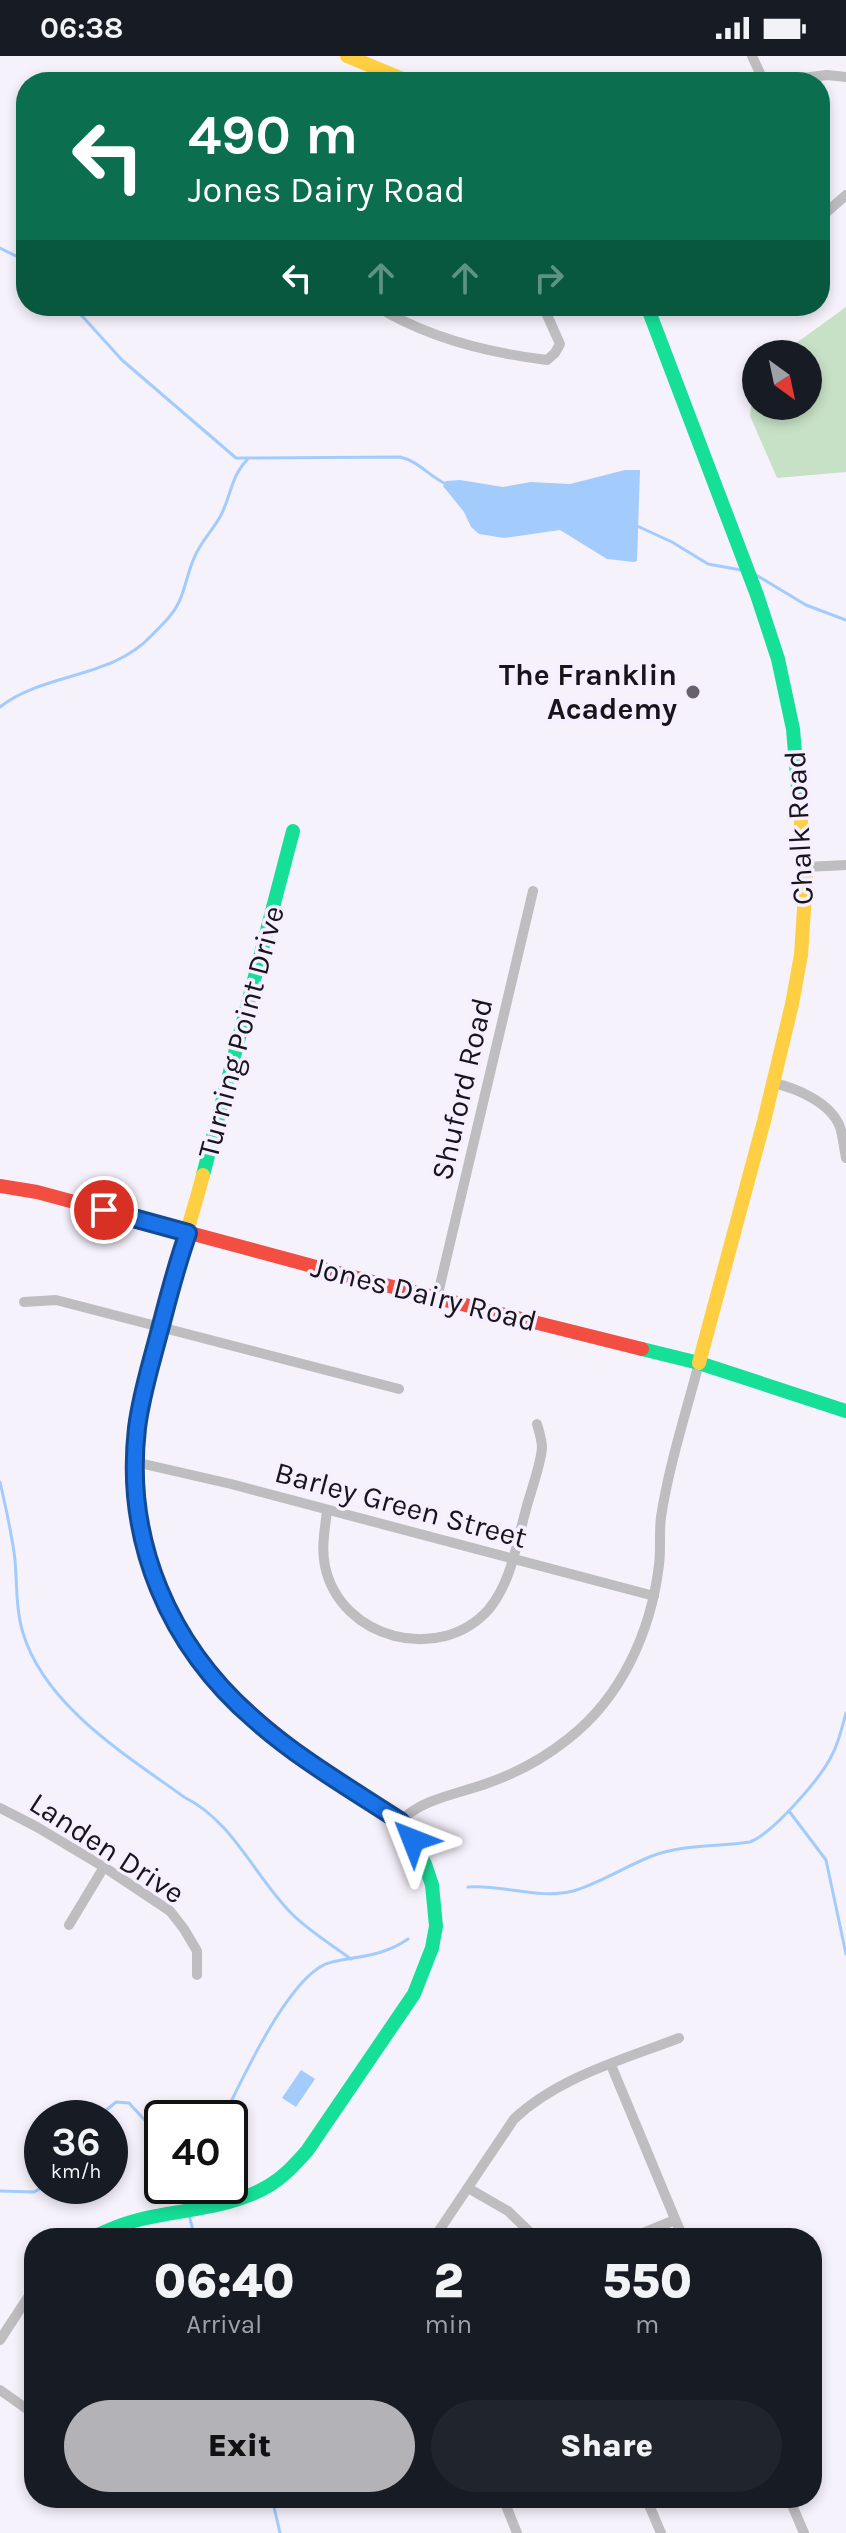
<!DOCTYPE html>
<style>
:root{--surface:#171b24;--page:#20242c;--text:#f1f3f6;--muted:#9ea1a6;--accent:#b2b2b7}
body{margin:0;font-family:Karla,sans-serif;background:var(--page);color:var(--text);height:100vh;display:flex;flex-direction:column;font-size:30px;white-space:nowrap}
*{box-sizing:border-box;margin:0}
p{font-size:26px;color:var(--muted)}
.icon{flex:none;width:44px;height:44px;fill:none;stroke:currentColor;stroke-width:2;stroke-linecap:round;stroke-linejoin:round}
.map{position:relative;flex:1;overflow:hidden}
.sheet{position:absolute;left:24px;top:2172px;width:798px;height:280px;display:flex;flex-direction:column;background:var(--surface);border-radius:32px;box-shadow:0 4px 12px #0003}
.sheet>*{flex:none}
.guide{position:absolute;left:16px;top:16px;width:814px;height:244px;border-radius:32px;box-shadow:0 4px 12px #0003;background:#0b6e4f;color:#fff;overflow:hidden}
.needle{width:52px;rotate:147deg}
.tools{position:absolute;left:742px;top:284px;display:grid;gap:16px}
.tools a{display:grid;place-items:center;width:80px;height:80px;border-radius:50%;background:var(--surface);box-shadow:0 4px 12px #0003;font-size:40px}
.speed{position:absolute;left:24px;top:2044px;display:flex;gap:16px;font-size:40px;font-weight:700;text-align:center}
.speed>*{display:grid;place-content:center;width:104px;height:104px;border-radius:50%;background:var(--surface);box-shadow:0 4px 12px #0003;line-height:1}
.speed small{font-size:20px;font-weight:400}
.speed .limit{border:4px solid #111;border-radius:12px;background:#fff;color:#111}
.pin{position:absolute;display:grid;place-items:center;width:68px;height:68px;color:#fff;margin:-34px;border:4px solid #fff;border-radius:50%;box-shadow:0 2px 8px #0007}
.me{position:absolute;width:88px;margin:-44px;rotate:315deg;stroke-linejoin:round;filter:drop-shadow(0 0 6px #0008)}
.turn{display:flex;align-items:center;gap:28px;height:168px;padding:0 40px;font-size:36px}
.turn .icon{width:104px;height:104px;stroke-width:2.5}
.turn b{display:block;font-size:56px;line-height:68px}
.lanes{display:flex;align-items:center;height:76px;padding:0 40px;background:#0003;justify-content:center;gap:40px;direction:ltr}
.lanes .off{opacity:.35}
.eta{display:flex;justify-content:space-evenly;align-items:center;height:136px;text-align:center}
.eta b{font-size:48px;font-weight:800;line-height:56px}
.cta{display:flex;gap:16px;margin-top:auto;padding:16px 40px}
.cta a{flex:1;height:92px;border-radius:48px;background:var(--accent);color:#111;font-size:32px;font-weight:800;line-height:92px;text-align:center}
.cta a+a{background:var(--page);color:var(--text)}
.status{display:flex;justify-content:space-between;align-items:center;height:56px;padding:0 40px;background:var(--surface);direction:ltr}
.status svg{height:22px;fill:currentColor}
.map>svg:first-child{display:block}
.green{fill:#c7e1c6}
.water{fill:#a3ccfd}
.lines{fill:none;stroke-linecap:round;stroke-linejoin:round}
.stream{stroke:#a3ccfd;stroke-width:3}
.street{stroke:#bebdc0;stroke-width:10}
.fast{stroke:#16e098;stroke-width:14}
.slow{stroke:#ffcf43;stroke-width:14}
.jam{stroke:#f24e42;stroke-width:14}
.route-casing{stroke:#114b97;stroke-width:20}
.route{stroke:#1a73e8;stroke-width:14}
.poi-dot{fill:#656269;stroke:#f5efff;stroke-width:3}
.labels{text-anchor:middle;stroke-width:7;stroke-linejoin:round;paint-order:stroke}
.poi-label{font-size:30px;font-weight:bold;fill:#17151a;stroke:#f5efff;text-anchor:end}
.street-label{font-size:30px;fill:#17151a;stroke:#f5efff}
</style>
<div class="status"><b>06:38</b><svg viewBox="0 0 49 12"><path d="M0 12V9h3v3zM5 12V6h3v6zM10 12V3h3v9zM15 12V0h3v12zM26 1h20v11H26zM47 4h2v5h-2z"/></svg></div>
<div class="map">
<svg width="846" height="2477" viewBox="0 0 846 2477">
<rect width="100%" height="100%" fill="#f6f2fc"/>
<path class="green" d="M846 251V416L777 422 750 360 754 317 756 316V350H808V298H781Z"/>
<g class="water">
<path d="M625 414H640L637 505 634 506 607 503 560 474 504 482 479 478 471 471 464 456 443 430 446 425 460 424 503 431 531 426 570 428Z"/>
<path d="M301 2014 315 2023 296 2051 282 2042Z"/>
</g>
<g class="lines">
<g class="stream">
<path d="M0 192 26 205"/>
<path d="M73 250 122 304 236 402 400 401C418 405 428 419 444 427"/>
<path d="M635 469 672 486 708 508 741 514"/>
<path d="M756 519 806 549 846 564"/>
<path d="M0 651C45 616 112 623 152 579 162 569 173 559 179 546 186 531 188 514 195 500 201 485 214 473 221 459 231 440 231 420 247 404"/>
<path d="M0 1426C6 1452 12 1478 15 1504 17 1528 16 1555 23 1577 45 1650 126 1699 184 1741 234 1766 254 1820 292 1858 309 1875 332 1889 351 1903"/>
<path d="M789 1755 826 1804 846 1898"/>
<path d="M468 1831C503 1828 538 1844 573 1835 600 1827 626 1810 652 1800 683 1788 718 1791 750 1786 773 1777 821 1722 832 1699 839 1686 842 1671 846 1657"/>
<path d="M97 2062 116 2046 129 2047 152 2072 162 2078"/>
<path d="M223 2062C241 2026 291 1914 332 1906 359 1900 384 1900 408 1883"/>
<path d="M176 2130 184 2148"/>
<path d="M0 2135 34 2136 45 2130"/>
<path d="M189 2159 195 2182"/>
<path d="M272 2442 280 2477"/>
</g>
<g class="street">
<path d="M752 0 764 26"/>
<path d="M768 26 827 19 846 21"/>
<path d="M820 162 846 139"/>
<path d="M376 250C426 281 489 297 547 304L555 297 560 288 543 250"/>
<path d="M806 811 846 809"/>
<path d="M773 1027C797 1032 831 1047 840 1071 843 1081 844 1092 846 1102"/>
<path d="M437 1242 533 835"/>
<path d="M24 1246 56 1244 399 1333"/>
<path d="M135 1406 231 1428 654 1540"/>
<path d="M327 1455C325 1473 321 1492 325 1510 340 1583 440 1609 489 1553 511 1526 516 1490 525 1457 530 1436 540 1413 542 1392 542 1384 539 1375 537 1368"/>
<path d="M0 1752 37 1771 104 1811 170 1855 184 1873 197 1895V1919"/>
<path d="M400 1765C424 1742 458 1738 488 1727 517 1717 544 1702 568 1683 622 1641 651 1575 659 1509 661 1493 659 1476 661 1461 669 1409 686 1357 699 1307"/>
<path d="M69 1869 104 1811"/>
<path d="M611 2009 683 2182"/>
<path d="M468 2132 508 2155 536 2182"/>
<path d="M434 2182 514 2063C559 2021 622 2004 679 1982"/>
<path d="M631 2182 675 2164"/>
<path d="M0 2284 34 2232"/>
<path d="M0 2334 34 2358"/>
<path d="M503 2442 517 2477"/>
<path d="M646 2442 661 2477"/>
<path d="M789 2442 804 2477"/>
</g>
<g class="fast">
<path d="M647 250 757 539 778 603 793 673 800 756"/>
<path d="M203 1119 293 775"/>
<path d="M642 1293 699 1307 846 1355"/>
<path d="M91 2182C106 2175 121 2168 138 2164 181 2153 231 2153 270 2129 285 2120 296 2107 307 2095L414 1938 432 1892 436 1870 432 1829 425 1808 400 1765 331 1719"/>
</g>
<g class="slow">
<path d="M347 0 410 26"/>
<path d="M699 1307 764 1065 792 948 801 899 806 822 800 756"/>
<path d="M139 1466C124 1346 173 1233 203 1119"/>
</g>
<g class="jam">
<path d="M0 1130 37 1136 357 1222 642 1293"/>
<path d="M139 1466C159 1583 237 1654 331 1719"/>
</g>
</g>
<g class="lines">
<defs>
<path id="route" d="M104 1154 188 1177C176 1210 168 1243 159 1277 151 1308 141 1339 137 1372 124 1485 169 1590 255 1664 299 1703 351 1733 400 1765L413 1784"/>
</defs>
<use href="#route" class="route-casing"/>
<use href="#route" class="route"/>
</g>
<circle class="poi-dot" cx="693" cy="636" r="8"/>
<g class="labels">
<g class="poi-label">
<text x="677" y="629">The Franklin<tspan x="677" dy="34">Academy</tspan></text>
</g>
<g class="street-label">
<text transform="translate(799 772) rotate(-93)" y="10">Chalk Road</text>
<text transform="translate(241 976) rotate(-75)" y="10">Turning Point Drive</text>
<text transform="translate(462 1033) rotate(-77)" y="10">Shuford Road</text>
<text transform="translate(424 1238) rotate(14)" y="10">Jones Dairy Road</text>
<text transform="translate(401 1449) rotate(15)" y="10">Barley Green Street</text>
<text transform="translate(107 1792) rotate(33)" y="10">Landen Drive</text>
</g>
</g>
</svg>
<div class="tools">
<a><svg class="needle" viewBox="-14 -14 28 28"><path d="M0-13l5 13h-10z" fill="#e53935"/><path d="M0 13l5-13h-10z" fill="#9ea1a6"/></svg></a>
</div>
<div class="speed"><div>36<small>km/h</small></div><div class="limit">40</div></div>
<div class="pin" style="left:104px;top:1154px;background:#d93025"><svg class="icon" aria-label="arrive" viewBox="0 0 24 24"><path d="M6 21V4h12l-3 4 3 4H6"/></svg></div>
<svg class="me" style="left:413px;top:1784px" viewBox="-20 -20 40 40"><path d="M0-17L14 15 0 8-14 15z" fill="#1a73e8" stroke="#fff" stroke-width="4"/></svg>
<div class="guide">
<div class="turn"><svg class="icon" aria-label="left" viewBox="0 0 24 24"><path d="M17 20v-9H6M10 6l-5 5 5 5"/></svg><div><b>490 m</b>Jones Dairy Road</div></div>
<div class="lanes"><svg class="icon" aria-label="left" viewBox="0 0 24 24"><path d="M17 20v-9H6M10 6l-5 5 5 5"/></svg><svg class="icon off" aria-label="ahead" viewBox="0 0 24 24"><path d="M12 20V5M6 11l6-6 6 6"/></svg><svg class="icon off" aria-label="ahead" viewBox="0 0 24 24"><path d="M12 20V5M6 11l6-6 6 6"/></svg><svg class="icon off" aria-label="right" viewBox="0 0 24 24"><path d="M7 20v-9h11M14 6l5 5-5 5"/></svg></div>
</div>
<section class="sheet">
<div class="eta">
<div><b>06:40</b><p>Arrival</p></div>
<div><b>2</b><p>min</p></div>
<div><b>550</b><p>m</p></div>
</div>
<div class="cta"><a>Exit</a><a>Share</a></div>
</section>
</div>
